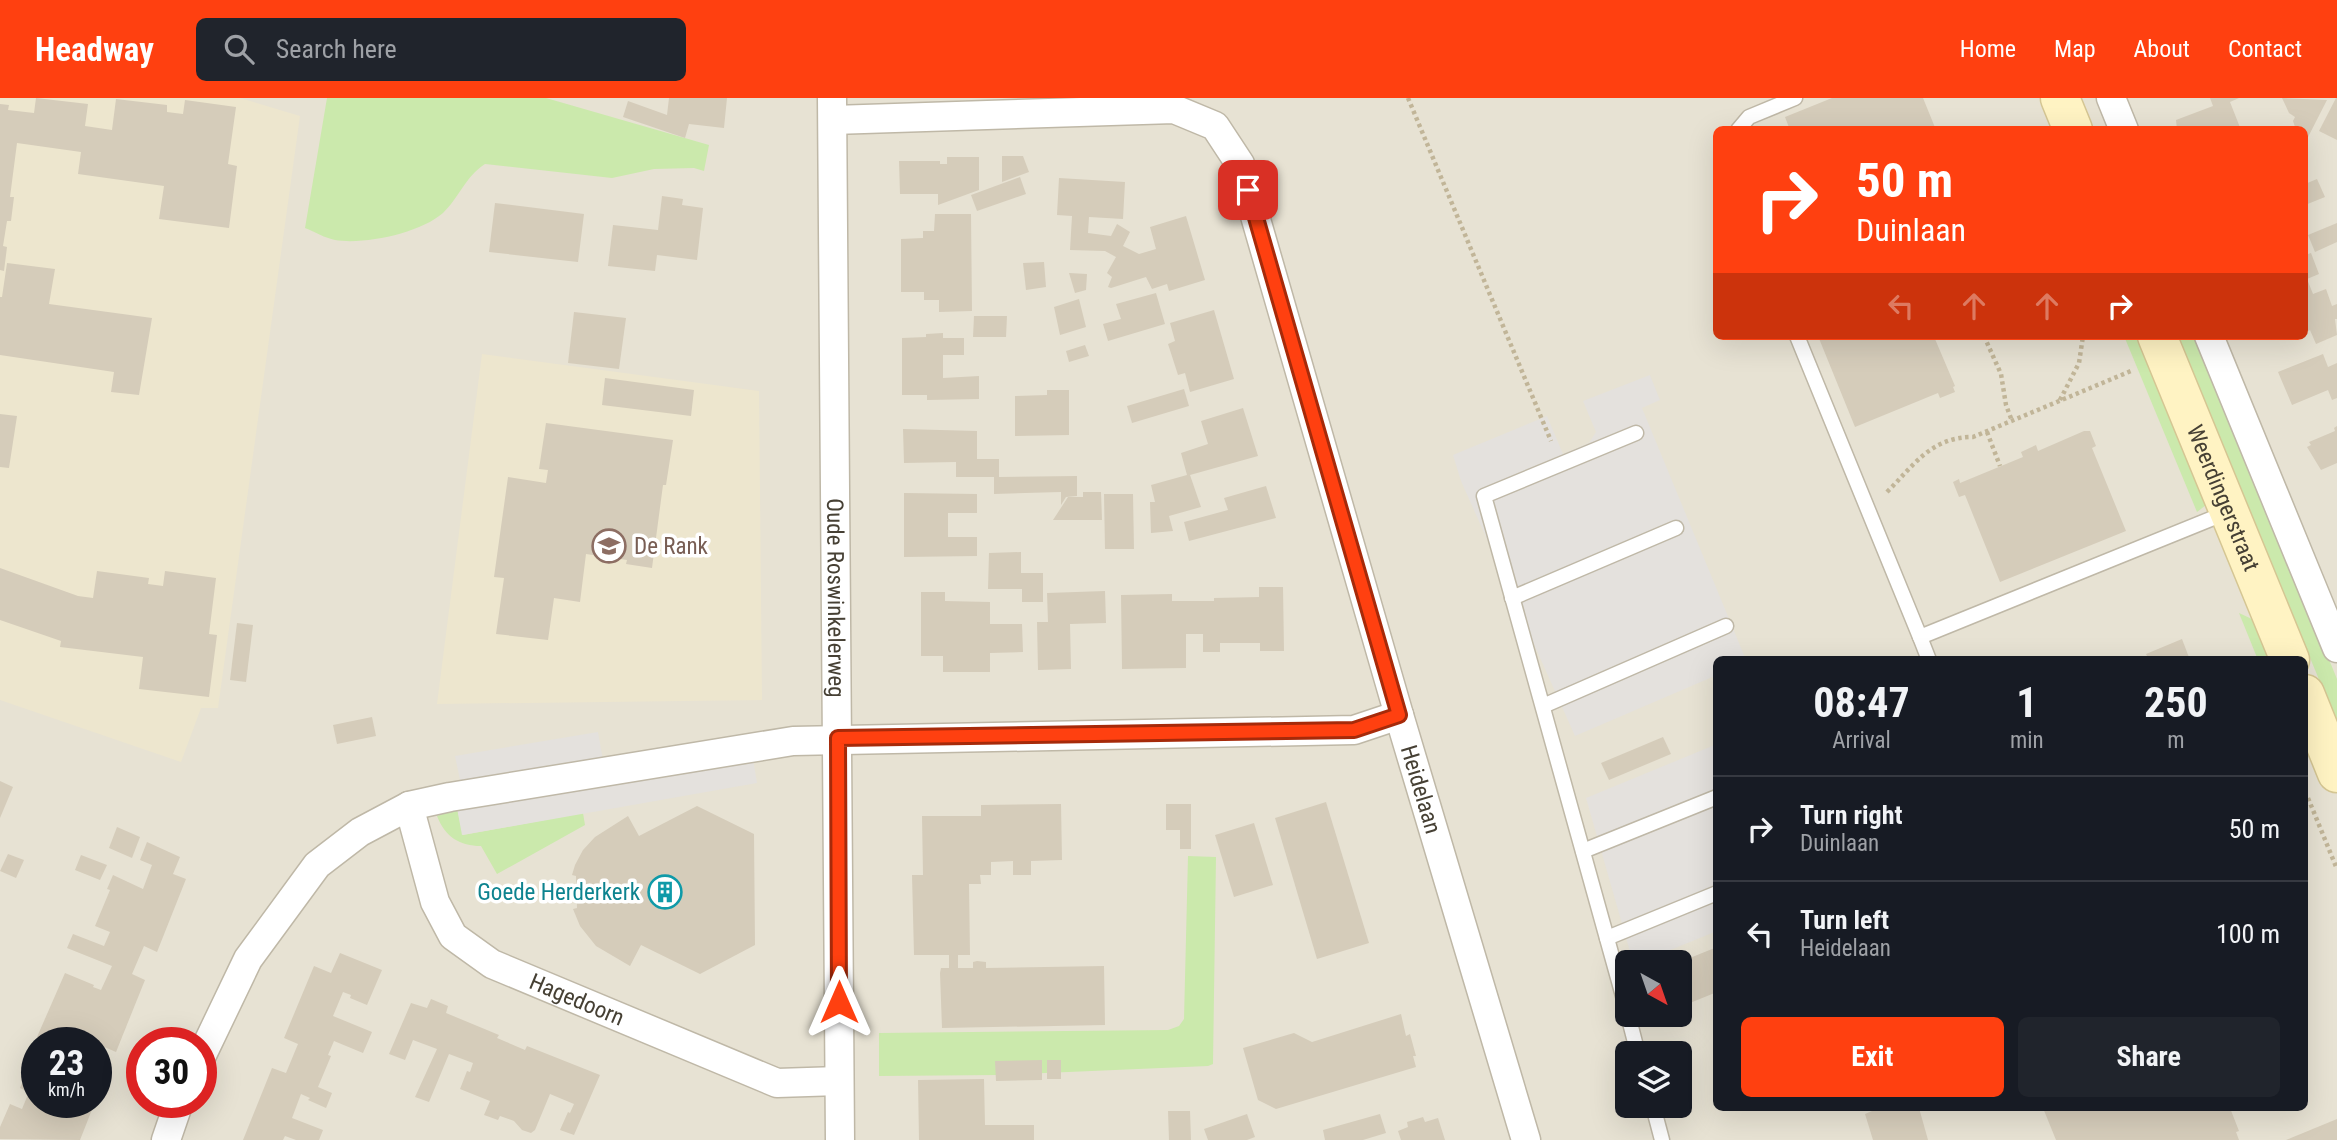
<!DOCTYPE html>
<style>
:root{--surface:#171b24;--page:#20242c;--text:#f1f3f6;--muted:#9ea1a6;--line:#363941;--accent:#ff4010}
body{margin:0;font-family:"Roboto Condensed",sans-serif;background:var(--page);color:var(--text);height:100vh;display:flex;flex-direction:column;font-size:26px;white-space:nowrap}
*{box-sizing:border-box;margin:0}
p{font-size:23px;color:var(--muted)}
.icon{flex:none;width:38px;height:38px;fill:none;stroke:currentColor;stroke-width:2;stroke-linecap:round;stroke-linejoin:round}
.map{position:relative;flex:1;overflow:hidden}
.sheet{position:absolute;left:1713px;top:558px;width:595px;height:455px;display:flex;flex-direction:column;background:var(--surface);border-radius:10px;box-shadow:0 7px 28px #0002}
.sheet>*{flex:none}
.guide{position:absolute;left:1713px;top:28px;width:595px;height:214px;border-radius:10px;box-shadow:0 7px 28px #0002;background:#ff4010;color:#fff;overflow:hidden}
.needle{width:46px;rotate:140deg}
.fabs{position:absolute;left:1615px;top:852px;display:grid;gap:14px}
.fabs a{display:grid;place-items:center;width:77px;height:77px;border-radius:10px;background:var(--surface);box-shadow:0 7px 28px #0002;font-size:35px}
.speed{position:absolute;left:21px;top:929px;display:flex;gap:14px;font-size:35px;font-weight:700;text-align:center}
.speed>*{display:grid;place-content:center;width:91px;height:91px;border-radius:50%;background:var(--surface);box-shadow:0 7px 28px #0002;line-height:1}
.speed small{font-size:18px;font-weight:400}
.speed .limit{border:10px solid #d22;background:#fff;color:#111}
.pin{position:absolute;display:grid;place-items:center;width:60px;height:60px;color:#fff;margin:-30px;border-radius:14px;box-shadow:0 4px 10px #0006}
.me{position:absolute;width:77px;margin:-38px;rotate:0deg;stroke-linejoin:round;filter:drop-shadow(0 0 5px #0008)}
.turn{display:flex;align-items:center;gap:24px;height:147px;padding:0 28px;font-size:32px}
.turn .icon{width:91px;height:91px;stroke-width:2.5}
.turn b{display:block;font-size:49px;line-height:60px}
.lanes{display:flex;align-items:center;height:66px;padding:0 28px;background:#0003;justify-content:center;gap:35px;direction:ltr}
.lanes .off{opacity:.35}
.eta{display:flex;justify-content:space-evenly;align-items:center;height:119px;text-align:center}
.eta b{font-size:42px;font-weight:700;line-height:49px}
.primary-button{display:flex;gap:14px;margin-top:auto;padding:14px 28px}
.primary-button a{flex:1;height:80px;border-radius:10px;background:var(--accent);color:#fff;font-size:28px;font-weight:700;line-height:80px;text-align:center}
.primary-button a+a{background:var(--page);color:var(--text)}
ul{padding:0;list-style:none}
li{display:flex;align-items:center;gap:21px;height:105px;padding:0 28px;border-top:2px solid var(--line)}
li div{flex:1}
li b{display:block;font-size:26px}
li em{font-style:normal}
header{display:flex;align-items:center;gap:42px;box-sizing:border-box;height:98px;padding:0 35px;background:var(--accent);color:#fff}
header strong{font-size:33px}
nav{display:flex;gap:38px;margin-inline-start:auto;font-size:24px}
.search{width:490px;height:63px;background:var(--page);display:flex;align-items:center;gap:18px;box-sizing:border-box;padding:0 24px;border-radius:10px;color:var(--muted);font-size:26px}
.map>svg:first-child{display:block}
.residential{fill:#e7e2d3;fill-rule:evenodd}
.education{fill:#ede6ce}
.green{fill:#cbe9ac}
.parking{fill:#e4e1dd}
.building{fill:#d5ccba}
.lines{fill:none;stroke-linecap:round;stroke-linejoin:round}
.service-casing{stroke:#bfb8a7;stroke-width:17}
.minor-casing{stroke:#bfb8a7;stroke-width:31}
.secondary-casing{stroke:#d5c693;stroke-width:41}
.path{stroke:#c1b598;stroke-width:4.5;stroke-dasharray:3.5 3.5;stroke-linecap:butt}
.service{stroke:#fff;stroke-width:14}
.minor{stroke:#fff;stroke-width:28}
.secondary{stroke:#fff3c3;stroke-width:38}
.route-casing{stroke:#a62a0a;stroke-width:18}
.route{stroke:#ff4010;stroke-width:12}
.labels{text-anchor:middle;stroke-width:7;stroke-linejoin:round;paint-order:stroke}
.street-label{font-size:23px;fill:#464034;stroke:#fff}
.education-label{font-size:23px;fill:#785e54;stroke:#fff;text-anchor:start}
.culture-label{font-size:23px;fill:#0d838f;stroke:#fff;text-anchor:end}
</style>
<header>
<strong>Headway</strong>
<div class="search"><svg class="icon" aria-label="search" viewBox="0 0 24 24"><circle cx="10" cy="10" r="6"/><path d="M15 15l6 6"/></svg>Search here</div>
<nav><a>Home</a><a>Map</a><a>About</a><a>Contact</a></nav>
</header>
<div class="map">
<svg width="2337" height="1042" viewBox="0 0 2337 1042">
<rect width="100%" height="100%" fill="#f3f0e5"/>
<path class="residential" d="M0 0H2337V1042H0ZM1717 32H2305V238H1717ZM1717 562H2305V1010H1717ZM1628 864H1680V917H1628ZM37 945H96V1004H37ZM142 945H201V1004H142ZM1628 956H1680V1008H1628Z"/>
<g class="education">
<path d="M0 0H240L300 18 218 610H201L181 664 0 602Z"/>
<path d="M482 256 759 293 762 602 437 606Z"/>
</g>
<g class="green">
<path d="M327 0H546L709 47 704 73 694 70 654 71 612 80 485 66C465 79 459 100 443 115 420 135 365 147 335 142 325 140 315 134 305 130Z"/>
<path d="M2124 238H2138L2206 407 2197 414Z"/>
<path d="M2177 238H2196L2337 581V625Z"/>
<path d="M2239 515 2254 522 2270 562H2258Z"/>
<path d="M457 710 463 737 583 715 585 727 497 776 481 748C460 748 445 739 437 718Z"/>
<path d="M1188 758 1216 759 1213 966 1208 968 999 977 879 978V935L1168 932 1179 928 1184 921Z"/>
</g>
<g class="parking">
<path d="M1650 277 1660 302 1642 310 1746 562H1717V577L1575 638 1461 383 1453 357 1547 318 1563 356 1589 345 1596 334 1583 303Z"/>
<path d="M598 634 607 685 753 661 757 685 462 737 457 710 460 682 455 658Z"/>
<path d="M1717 646V833L1641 864H1633L1586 700Z"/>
</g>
<g class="building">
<path d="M36 0 88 6 85 28 112 32 116 1 167 7V14L183 16 185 2 236 9 228 66 237 68 229 130 159 121 164 88 78 76 81 54 17 45 10 99H14L11 123H7L3 148 7 149 4 173 0 172V6L9 7 8 12 34 15Z"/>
<path d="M669 0H727L724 30 689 26 685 40 623 19 628 3 667 17Z"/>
<path d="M1832 0H1923L1936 32H1790L1785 19Z"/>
<path d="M2210 0H2239L2230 4 2241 32H2177L2176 22 2213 8Z"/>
<path d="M2282 0 2327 2 2305 45V32H2296L2293 23 2295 19 2289 15Z"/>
<path d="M2336 0H2337V42L2319 33Z"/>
<path d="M1002 58H1023L1029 74 1002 84Z"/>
<path d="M947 59H979V92L938 107V96H900L899 63H940V66H947Z"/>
<path d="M1020 79 1026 96 977 113 971 97Z"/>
<path d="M1059 80 1125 84 1123 121 1089 119 1088 135 1111 138 1117 126 1130 134 1123 148 1139 156 1156 151 1150 129 1186 118 1205 182 1169 193 1167 186 1152 191 1146 179 1111 190 1108 189 1112 179 1107 175 1116 159 1105 153 1070 152 1072 118 1057 117Z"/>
<path d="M2317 81 2325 99 2305 107V86Z"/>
<path d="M662 98 683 101 682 107 703 110 697 162 657 157 655 173 608 168 613 127 658 132Z"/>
<path d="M495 105 584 116 578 164 489 154Z"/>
<path d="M935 116H971L972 213 939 214V202H924V194H901V141L923 140V133H934Z"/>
<path d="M2337 125V144L2315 154 2308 137Z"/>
<path d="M2311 155 2319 176 2307 181 2313 196 2326 191 2332 208 2337 206V221H2335L2337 237 2316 246 2310 232 2308 233 2305 226V157Z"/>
<path d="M1044 164 1046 189 1026 192 1023 165Z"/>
<path d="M7 165 55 171 49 206 152 220 139 297 111 294 114 274 0 257V199H2Z"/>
<path d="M1069 175 1087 176 1086 192 1075 195Z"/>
<path d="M1156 195 1165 226 1108 243 1103 226 1121 221 1116 206Z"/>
<path d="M1079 201 1086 229 1060 237 1054 209Z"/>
<path d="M1214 212 1234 281 1190 294 1185 275 1178 277 1168 246 1175 243 1170 225Z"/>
<path d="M574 214 626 220 619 271 568 265Z"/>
<path d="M974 218H1007L1006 239H973Z"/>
<path d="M943 235V240H964V257H943V280L979 278V301L927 302V297H902V240L926 239V236Z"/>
<path d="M1818 238H1944L1935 241 1955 288 1953 289 1955 294 1940 300 1938 295 1855 329Z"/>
<path d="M1085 247 1089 258 1069 264 1066 253Z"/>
<path d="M2323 256 2328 269 2337 265V300L2332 302 2328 292 2292 307 2278 274Z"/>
<path d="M605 280 694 292 691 318 602 307Z"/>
<path d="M1184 291 1189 308 1132 325 1127 308Z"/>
<path d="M1047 292H1069V337L1015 338V298L1047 297Z"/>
<path d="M1243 310 1258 358 1190 377 1201 409 1169 418 1173 433 1151 435 1150 404H1155L1151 387 1187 377 1181 355 1208 346 1201 323Z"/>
<path d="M0 316 17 318 9 370 0 369Z"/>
<path d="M546 325 673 342 666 387H663L652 470 626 466 627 462 586 456 580 504 554 500 548 542 496 536 504 480 494 479 508 379 546 385 548 372 539 371Z"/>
<path d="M2337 328V365L2321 372 2307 349 2311 347 2309 344 2335 333 2334 330Z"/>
<path d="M903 331 977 333V361H999V379L1077 378V398L1066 399 1061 407V394L994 396V379H956V364L904 365Z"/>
<path d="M2084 333H2090L2096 348 2092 350 2126 433 2000 484 1965 397 1959 399 1953 384 1959 381 1960 385 2023 359 2021 354 2036 347 2038 353Z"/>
<path d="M1266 388 1276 420 1189 443 1184 424 1228 412 1224 400Z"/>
<path d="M1083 394H1101L1102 422H1053L1068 399H1083Z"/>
<path d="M904 395 977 396V415H948V439H977V458L904 459Z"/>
<path d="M1104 396H1133L1134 451H1105Z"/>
<path d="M1021 454V475H1043V504H1022V491H988L989 455Z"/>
<path d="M0 470 78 498 93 500 97 473 149 480 148 486 163 488 165 473 216 480 209 536 217 537 209 599 139 591 143 559 60 549 61 543 0 522Z"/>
<path d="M1259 489H1283L1284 553H1260V545H1220V554H1203V536H1186V570L1122 571 1121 497 1172 496V503H1214V500L1259 499Z"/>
<path d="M1105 493 1106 525 1070 526 1071 571 1038 572 1037 524H1048L1047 495Z"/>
<path d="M921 494H945V503L990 504V526H1022L1023 554 990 555V574H943V558H921Z"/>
<path d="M237 525 253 527 246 584 230 582Z"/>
<path d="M2182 541 2190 562H2149L2146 556Z"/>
<path d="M372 619 376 638 337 646 333 627Z"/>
<path d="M1663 639 1671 656 1609 682 1601 665Z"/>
<path d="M0 683 13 689 0 720Z"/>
<path d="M1326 704 1369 845 1317 861 1275 720Z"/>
<path d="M1061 706 1062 762 1031 763V777H1013V763L991 764V777H980L981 786H969L970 857H958V870H973V864L977 863 986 864V870L1104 868 1105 927 942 930 940 875 941 870H949V857H914L912 777H923L922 718H981V707Z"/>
<path d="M1166 706H1191V751H1180V732H1166Z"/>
<path d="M697 708 754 736 755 847 700 876 641 847 630 868 596 848 580 828 573 811 577 810 576 778 572 777 575 767 583 752 595 739 628 718 639 738Z"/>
<path d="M1254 725 1273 787 1234 799 1215 737Z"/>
<path d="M117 729 140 739 132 760 109 750Z"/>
<path d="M147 744 180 759 173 776 186 781 157 854 144 848 132 876 145 882 116 954 102 948 96 963V945H51L37 939 65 875 94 887 93 889 101 892 112 868 67 850 73 836 104 848 110 834 95 828 110 792 107 791 113 777 143 791 152 767 140 762Z"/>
<path d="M8 756 24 762 16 780 0 773Z"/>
<path d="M81 757 107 767 100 782 75 772Z"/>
<path d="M1717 849V894L1680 909V864Z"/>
<path d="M340 855 382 872 367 907 350 900 351 897 343 894 333 918 372 934 363 955 334 943 328 957 331 958 318 989 332 995 326 1010 308 1002 310 1000 301 996 292 1020 323 1032 319 1042H296L285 1038 283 1042H243L272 970 286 975 298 946 284 940 314 868 331 875Z"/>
<path d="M431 901 448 908 446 915 499 937 497 940 525 952 527 948 600 977 574 1037 560 1032 568 1014 570 1015 574 1006 550 996 535 1032 531 1035 522 1032 514 1023 500 1018 498 1022 484 1017 490 1003 460 991 467 973 470 974 473 965 449 956 429 1004 415 999 437 951 413 942 405 962 389 956 411 905 427 910Z"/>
<path d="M1401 916 1406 938 1410 936 1416 958H1413L1416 969 1276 1011 1258 1002 1243 950 1294 935 1312 944Z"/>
<path d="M1042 962V982L996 983 995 963Z"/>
<rect x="1047" y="962" width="14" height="19"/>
<path d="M29 969 37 972V1004H95L80 1042 0 1041V1029L10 1006 22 1011 29 994 20 990Z"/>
<path d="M984 981 985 1027H1034V1042H919L918 982Z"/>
<path d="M1879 1010H1919L1928 1042H1873L1865 1016Z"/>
<path d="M2043 1010H2230L2239 1033 2236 1034 2239 1042H2056Z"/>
<path d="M1168 1013H1190L1191 1042H1169Z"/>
<path d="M1247 1016 1255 1039 1247 1042H1208L1204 1031Z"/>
<path d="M1380 1016 1386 1035 1363 1042H1325L1323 1032Z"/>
<path d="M1423 1019 1425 1024 1438 1020 1445 1042H1401L1398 1033 1408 1029 1407 1024Z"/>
<path d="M2337 1021V1042H2286Z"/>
</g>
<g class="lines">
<defs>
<g id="service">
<path d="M1738 32 1749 19 1795 0"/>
<path d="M1797 238 1920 539 2228 414"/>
<path d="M1512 500 1676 430"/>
<path d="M1920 539 1929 562"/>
<path d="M1543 608 1726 528"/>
<path d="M1583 753 1717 699"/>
<path d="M1607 840 1717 795"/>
<path d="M1628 916 1484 398 1636 335"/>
<path d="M1628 917 1638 956"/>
<path d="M1653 1008 1662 1042"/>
</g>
<g id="minor">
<path id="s1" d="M832 0 840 1042"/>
<path d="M2111 0 2124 32"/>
<path id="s2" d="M833 22 1174 11 1215 28 1240 66 1399 617 1526 1042"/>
<path d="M2209 238 2337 550"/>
<path id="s3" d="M409 708 435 804 453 838 492 866 777 985 839 983"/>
<path d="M201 959 248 861 317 767 360 734 409 708 450 699 793 643 1354 632 1399 617"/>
<path d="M166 1042 179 1004"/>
</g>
<g id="secondary">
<path d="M2060 0 2073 32"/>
<path id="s4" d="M2157 238 2290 562"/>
<path d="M2305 596 2337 675"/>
</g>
</defs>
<use href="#service" class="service-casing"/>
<use href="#minor" class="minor-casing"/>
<use href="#secondary" class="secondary-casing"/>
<g class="path">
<path d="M1408 0 1551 343"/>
<path d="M1984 238 2001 276 2006 307 2012 323"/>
<path d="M2060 302 2079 265 2083 238"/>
<path d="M1987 334 2000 368"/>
<path d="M1887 394C1914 367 1931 339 1973 339L2131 273"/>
<path d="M2308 700 2337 771"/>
</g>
<use href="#service" class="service"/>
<use href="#minor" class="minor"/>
<use href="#secondary" class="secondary"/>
</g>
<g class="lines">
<defs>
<path id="route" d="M839 904 838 640 1354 632 1399 617 1248 92"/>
</defs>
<use href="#route" class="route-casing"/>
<use href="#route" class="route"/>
</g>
<defs>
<symbol id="school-ring" viewBox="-11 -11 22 22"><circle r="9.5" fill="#fff" stroke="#8d6e63" stroke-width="1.5"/><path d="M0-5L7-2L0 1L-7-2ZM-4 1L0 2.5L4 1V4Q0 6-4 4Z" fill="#8d6e63"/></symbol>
<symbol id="building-ring" viewBox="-11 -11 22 22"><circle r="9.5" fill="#fff" stroke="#0f9aa8" stroke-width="1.5"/><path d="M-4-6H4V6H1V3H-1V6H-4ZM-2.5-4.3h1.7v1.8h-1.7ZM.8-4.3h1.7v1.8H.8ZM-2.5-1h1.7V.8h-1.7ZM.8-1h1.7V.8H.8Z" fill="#0f9aa8"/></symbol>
</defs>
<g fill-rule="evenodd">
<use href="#school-ring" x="590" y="429" width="38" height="38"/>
<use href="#building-ring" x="646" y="775" width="38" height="38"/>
</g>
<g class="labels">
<g class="street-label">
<text dy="8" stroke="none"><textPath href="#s4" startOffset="175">Weerdingerstraat</textPath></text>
<text dy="8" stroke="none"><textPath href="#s1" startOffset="500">Oude Roswinkelerweg</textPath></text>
<text dy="8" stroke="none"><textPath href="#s2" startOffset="1082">Heidelaan</textPath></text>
<text dy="8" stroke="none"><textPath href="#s3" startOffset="278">Hagedoorn</textPath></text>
</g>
<g class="education-label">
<text x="634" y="456">De Rank</text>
</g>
<g class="culture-label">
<text x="640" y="802">Goede Herderkerk</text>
</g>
</g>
</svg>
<div class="fabs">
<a><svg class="needle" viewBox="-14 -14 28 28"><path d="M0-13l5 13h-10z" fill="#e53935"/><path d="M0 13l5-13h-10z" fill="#9ea1a6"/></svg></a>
<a><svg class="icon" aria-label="layers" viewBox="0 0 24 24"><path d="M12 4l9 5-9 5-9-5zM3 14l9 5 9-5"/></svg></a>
</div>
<div class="speed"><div>23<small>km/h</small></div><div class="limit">30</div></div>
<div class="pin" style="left:1248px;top:92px;background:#d93025"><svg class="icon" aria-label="arrive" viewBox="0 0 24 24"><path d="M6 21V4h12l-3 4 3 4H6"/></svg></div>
<svg class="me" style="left:839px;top:904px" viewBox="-20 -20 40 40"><path d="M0-17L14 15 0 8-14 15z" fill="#ff4010" stroke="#fff" stroke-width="4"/></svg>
<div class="guide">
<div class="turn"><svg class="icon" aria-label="right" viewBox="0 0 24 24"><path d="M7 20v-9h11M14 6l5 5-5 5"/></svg><div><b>50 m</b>Duinlaan</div></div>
<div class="lanes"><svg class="icon off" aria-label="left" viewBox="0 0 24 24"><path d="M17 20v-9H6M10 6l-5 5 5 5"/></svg><svg class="icon off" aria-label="ahead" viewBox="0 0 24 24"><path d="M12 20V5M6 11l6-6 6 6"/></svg><svg class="icon off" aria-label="ahead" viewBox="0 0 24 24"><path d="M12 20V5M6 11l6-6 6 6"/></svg><svg class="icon" aria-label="right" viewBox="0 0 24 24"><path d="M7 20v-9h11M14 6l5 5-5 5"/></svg></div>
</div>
<section class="sheet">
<div class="eta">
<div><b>08:47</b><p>Arrival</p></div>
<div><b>1</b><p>min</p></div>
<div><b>250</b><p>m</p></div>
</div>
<ul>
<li><svg class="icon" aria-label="right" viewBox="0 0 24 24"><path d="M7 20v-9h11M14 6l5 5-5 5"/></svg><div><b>Turn right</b><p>Duinlaan</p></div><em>50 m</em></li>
<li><svg class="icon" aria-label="left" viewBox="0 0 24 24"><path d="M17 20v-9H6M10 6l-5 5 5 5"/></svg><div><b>Turn left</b><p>Heidelaan</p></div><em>100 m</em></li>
</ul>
<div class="primary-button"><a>Exit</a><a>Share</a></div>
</section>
</div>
